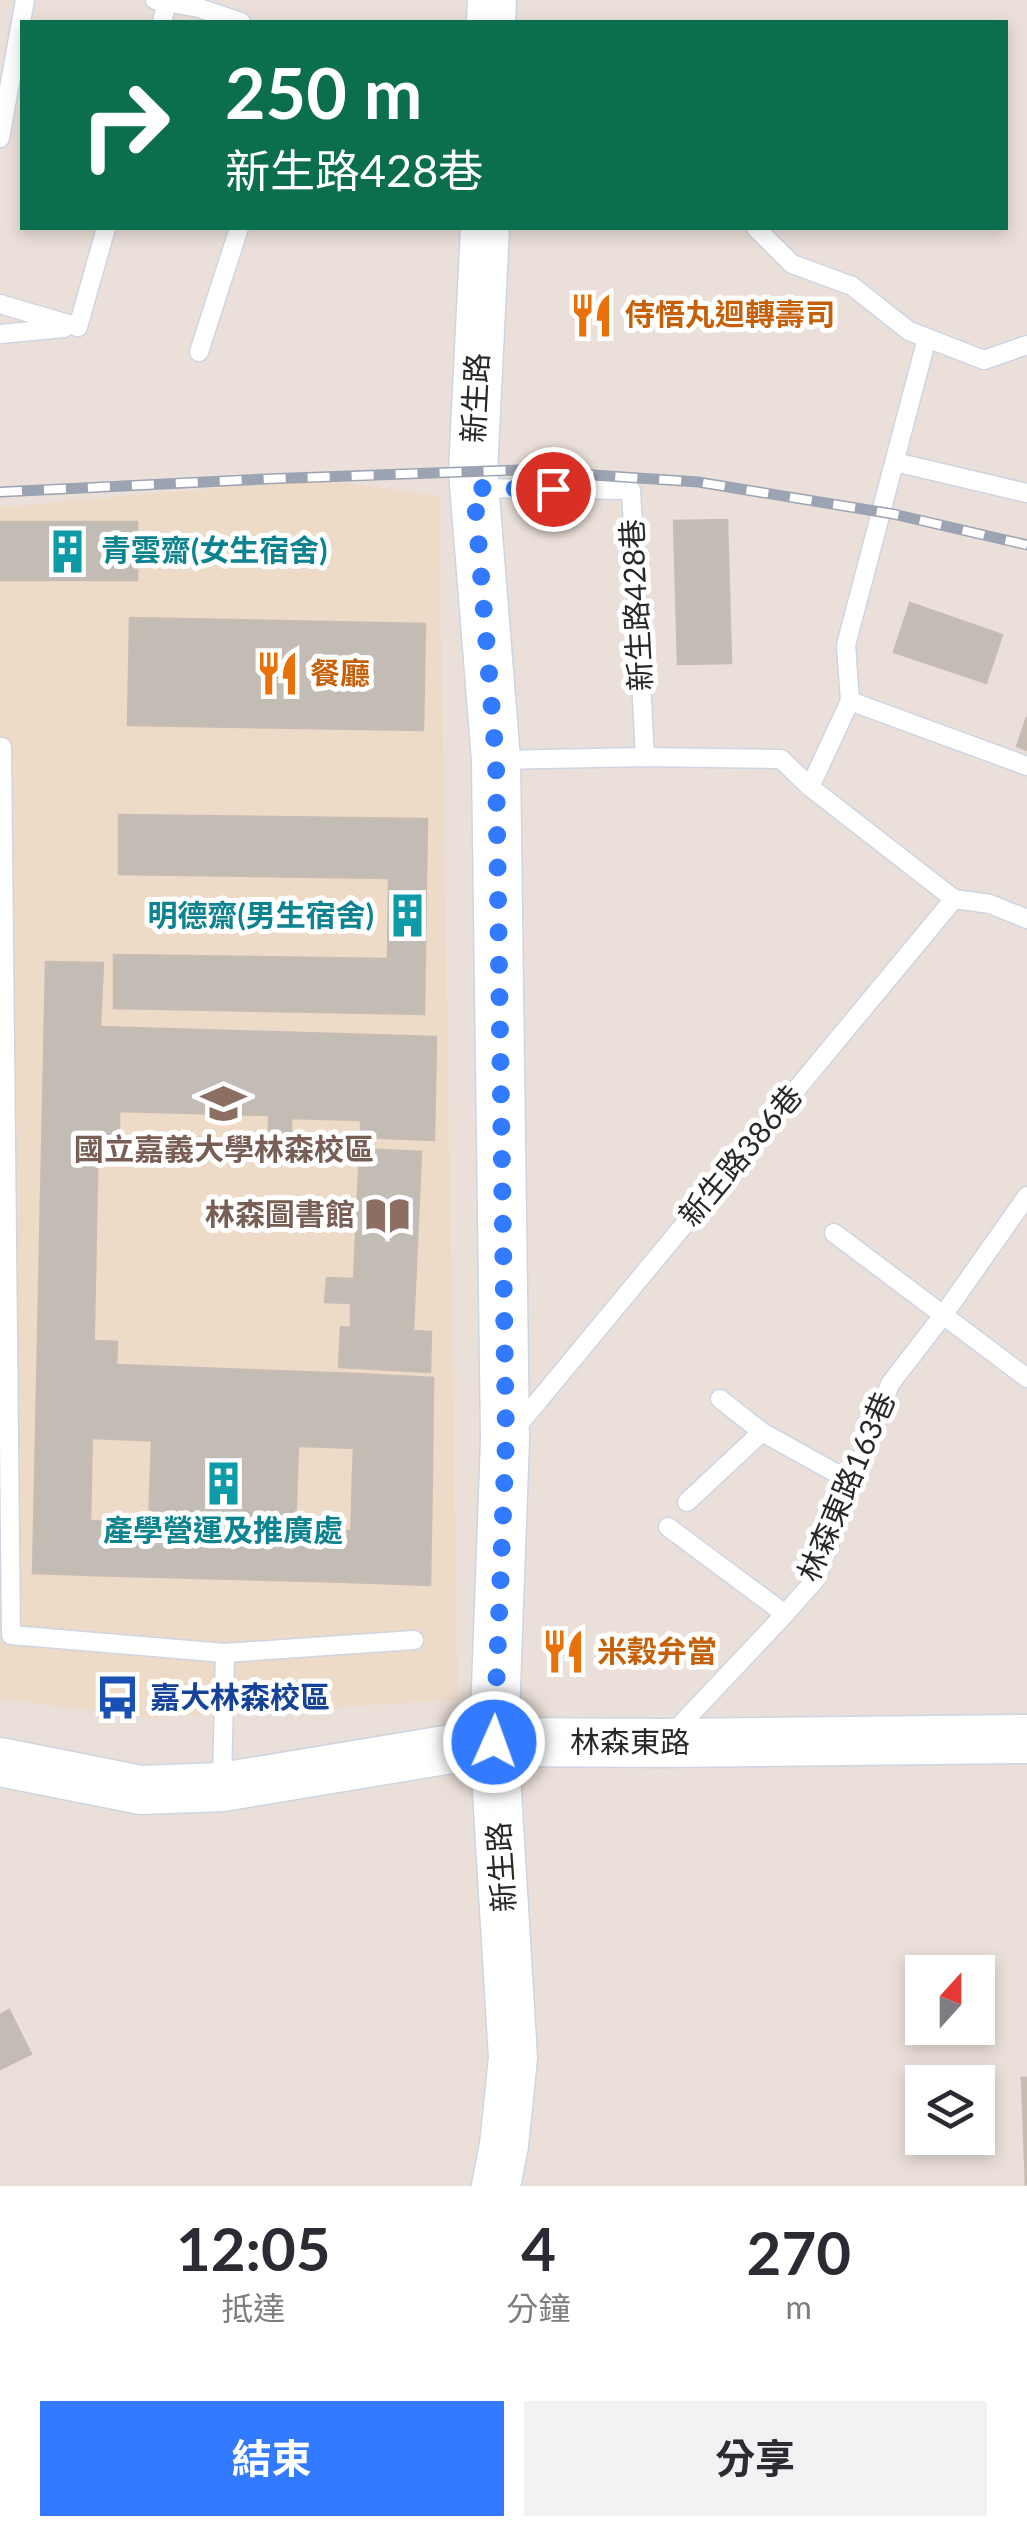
<!DOCTYPE html>
<html lang="zh-TW">
<meta charset="utf-8">
<style>
:root{--surface:#fff;--page:#f2f2f3;--text:#2b2b33;--muted:#7c7c81;--accent:#327aff}
body{margin:0;font-family:Lato,"Noto Sans TC",sans-serif;background:var(--page);color:var(--text);height:100vh;display:flex;flex-direction:column;font-size:38px;white-space:nowrap}
*{box-sizing:border-box;margin:0}
p{font-size:32px;color:var(--muted)}
.icon{flex:none;width:55px;height:55px;fill:none;stroke:currentColor;stroke-width:2;stroke-linecap:round;stroke-linejoin:round}
.map{position:relative;height:2186px;overflow:hidden}
.panel{display:flex;flex-direction:column;background:var(--surface);flex:1}
.panel>*{flex:none}
.top-card{position:absolute;left:20px;top:20px;width:988px;height:210px;border-radius:0px;box-shadow:0 5px 15px #0003;background:#0b6e4f;color:#fff;overflow:hidden}
.needle{width:65px;rotate:21deg}
.controls{position:absolute;left:905px;top:1955px;display:grid;gap:20px}
.controls a{display:grid;place-items:center;width:90px;height:90px;border-radius:0px;background:var(--surface);box-shadow:0 5px 15px #0003;font-size:50px}
.pin{position:absolute;display:grid;place-items:center;width:85px;height:85px;color:#fff;margin:-42px;border:5px solid #fff;border-radius:50%;box-shadow:0 2px 10px #0007}
.me{position:absolute;width:110px;margin:-55px;rotate:2deg;stroke-linejoin:round;filter:drop-shadow(0 0 8px #0008)}
.turn{display:flex;align-items:center;gap:35px;height:210px;padding:0 40px;font-size:45px}
.turn .icon{width:130px;height:130px;stroke-width:2.5}
.turn b{display:block;font-size:70px;line-height:85px}
.eta{display:flex;justify-content:space-evenly;align-items:center;height:170px;text-align:center}
.eta b{font-size:60px;font-weight:700;line-height:70px}
.action{display:flex;gap:20px;margin-top:auto;padding:20px 40px}
.action a{flex:1;height:115px;border-radius:0px;background:var(--accent);color:#fff;font-size:40px;font-weight:700;line-height:115px;text-align:center}
.action a+a{background:var(--page);color:var(--text)}
.map>svg:first-child{display:block}
.education{fill:#eedbc7}
.building{fill:#c2bcb5;stroke:#c6bcb3;stroke-width:2.5}
.lines{fill:none;stroke-linecap:round;stroke-linejoin:round}
.lane-casing{stroke:#ced5e2;stroke-width:21}
.secondary-casing{stroke:#ced5e2;stroke-width:51}
.lane{stroke:#fff;stroke-width:18}
.secondary{stroke:#fff;stroke-width:48}
.rail-casing{stroke:#9ca3b3;stroke-width:11}
.rail{stroke:#fff;stroke-width:8;stroke-dasharray:22;stroke-linecap:butt}
.route{stroke:#327aff;stroke-width:18;stroke-dasharray:0 32.4}
.labels{text-anchor:middle;stroke-width:10;stroke-linejoin:round;paint-order:stroke}
.food-label{font-size:30px;font-weight:bold;fill:#c56008;stroke:#fff;text-anchor:start}
.street-label{font-size:30px;fill:#282828;stroke:#fff}
.culture-label{font-size:30px;font-weight:bold;fill:#0d838f;stroke:#fff;text-anchor:start}
.education-label{font-size:30px;font-weight:bold;fill:#785e54;stroke:#fff}
.transit-label{font-size:30px;font-weight:bold;fill:#164399;stroke:#fff;text-anchor:start}
</style>
<div class="map">
<svg width="1027" height="2186" viewBox="0 0 1027 2186">
<rect width="100%" height="100%" fill="#ebe0d9"/>
<path class="education" d="M317 479 439 496 458 1700 147 1718 0 1699V507Z"/>
<g class="building">
<path d="M727 520 731 663 678 664 674 521Z"/>
<rect x="0" y="522" width="137" height="58"/>
<path d="M910 603 1002 635 986 683 894 652Z"/>
<path d="M130 618 425 624 423 730 128 725Z"/>
<path d="M1027 717V750L1017 746Z"/>
<path d="M119 815 427 819 424 1014 114 1008V955L388 959 389 878 119 874Z"/>
<path d="M46 962 103 963 100 1027 89 1575 33 1573Z"/>
<path d="M100 1027 436 1037 434 1140 361 1137V1120L291 1118V1133H269V1115L119 1111V1135L97 1134Z"/>
<path d="M360 1149 421 1152 413 1331 431 1332 430 1372 339 1367 341 1327 351 1328V1303L325 1302 327 1278 354 1279Z"/>
<path d="M95 1341 117 1342 116 1365 357 1374 354 1448 92 1438Z"/>
<path d="M357 1374 433 1378 432 1472H353Z"/>
<path d="M152 1440 298 1446 295 1529 352 1531 350 1582 89 1575 90 1521 149 1523Z"/>
<path d="M353 1472H432L430 1585 350 1582Z"/>
<path d="M9 2010 31 2054 0 2069V2015Z"/>
<path d="M1022 2078H1027V2186H1026Z"/>
</g>
<g class="lines">
<defs>
<g id="lane">
<path d="M155 0 199 8 241 22"/>
<path d="M162 22 167 2"/>
<path d="M0 138 25 0"/>
<path d="M756 228 792 264 852 286 909 331 984 360 1027 345"/>
<path d="M0 304 78 327 106 228"/>
<path d="M0 334 64 328"/>
<path d="M927 338 846 645 850 701 810 787 954 899"/>
<path d="M199 352 239 228"/>
<path d="M895 462 1027 493"/>
<path d="M474 488 631 490 645 757"/>
<path d="M850 701 1027 766"/>
<path d="M2 747 11 1635 225 1653 414 1640"/>
<path d="M497 760 645 757 781 759 810 787"/>
<path d="M834 1233 1027 1378"/>
<path d="M720 1399 762 1432 852 1482"/>
<path d="M515 1429 954 899 990 904 1027 919"/>
<path d="M687 1502 762 1432"/>
<path d="M668 1527 785 1614"/>
<path d="M670 1736 785 1614 816 1579 890 1384 944 1314 1027 1196"/>
<path d="M222 1783 225 1653"/>
</g>
<g id="secondary">
<path d="M491 22 492 0"/>
<path d="M485 228 473 471 496 760 505 1440 494 1742 513 2058 504 2145 496 2186"/>
<path d="M0 1762 141 1790 222 1787 494 1742 663 1743 1027 1739"/>
</g>
</defs>
<use href="#lane" class="lane-casing"/>
<use href="#secondary" class="secondary-casing"/>
<use href="#lane" class="lane"/>
<use href="#secondary" class="secondary"/>
<defs>
<path id="rail" d="M0 492 264 479 519 470 698 482 893 514 1027 545"/>
</defs>
<use href="#rail" class="rail-casing"/>
<use href="#rail" class="rail"/>
</g>
<g class="lines">
<path class="route" d="M494 1742 506 1440 496 760 474 488 553 489"/>
</g>
<defs>
<symbol id="restaurant-bare" viewBox="-9 -9 18 18"><path d="M-5-6h1v4h1v-4h1v4h1v-4h1v5L-1.5 .5V6h-2V.5L-5-1ZM5-6V6H3V1.5H1.5Q1.5-4 5-6Z" fill="#e8710a" stroke="#fff" stroke-width="2.5" paint-order="stroke"/></symbol>
<symbol id="building-bare" viewBox="-9 -9 18 18"><path d="M-4-6H4V6H1V3H-1V6H-4ZM-2.5-4.3h1.7v1.8h-1.7ZM.8-4.3h1.7v1.8H.8ZM-2.5-1h1.7V.8h-1.7ZM.8-1h1.7V.8H.8Z" fill="#0f9aa8" stroke="#fff" stroke-width="2.5" paint-order="stroke"/></symbol>
<symbol id="university-bare" viewBox="-9 -9 18 18"><path d="M0-5L7-2L0 1L-7-2ZM-4 1L0 2.5L4 1V4Q0 6-4 4Z" fill="#8d6e63" stroke="#fff" stroke-width="2.5" paint-order="stroke"/></symbol>
<symbol id="library-bare" viewBox="-9 -9 18 18"><path d="M-6-4Q-3-5.5-.7-3.5V5Q-3 3-6 4ZM6-4Q3-5.5 .7-3.5V5Q3 3 6 4Z" fill="#8d6e63" stroke="#fff" stroke-width="2.5" paint-order="stroke"/></symbol>
<symbol id="bus-bare" viewBox="-9 -9 18 18"><path d="M-5-6H5V4H4V6H2V4H-2V6H-4V4H-5ZM-3.5-4V0h7V-4ZM-3.5 1.2v1.5H-2V1.2ZM2 1.2v1.5H3.5V1.2Z" fill="#1a4fb4" stroke="#fff" stroke-width="2.5" paint-order="stroke"/></symbol>
</defs>
<g fill-rule="evenodd">
<use href="#restaurant-bare" x="560" y="284" width="63" height="63"/>
<use href="#building-bare" x="36" y="520" width="63" height="63"/>
<use href="#restaurant-bare" x="246" y="642" width="63" height="63"/>
<use href="#building-bare" x="376" y="884" width="63" height="63"/>
<use href="#university-bare" x="192" y="1072" width="63" height="63"/>
<use href="#library-bare" x="356" y="1184" width="63" height="63"/>
<use href="#building-bare" x="192" y="1452" width="63" height="63"/>
<use href="#restaurant-bare" x="532" y="1620" width="63" height="63"/>
<use href="#bus-bare" x="86" y="1666" width="63" height="63"/>
</g>
<g class="labels">
<g class="food-label">
<text x="625" y="325">侍悟丸迴轉壽司</text>
<text x="310" y="684">餐廳</text>
<text x="597" y="1662">米穀弁當</text>
</g>
<g class="street-label">
<text transform="translate(476 398) rotate(-87)" y="10">新生路</text>
<text transform="translate(637 605) rotate(-93)" y="10">新生路428巷</text>
<text transform="translate(741 1156) rotate(-50)" y="10">新生路386巷</text>
<text transform="translate(847 1487) rotate(-67)" y="10">林森東路163巷</text>
<text x="630" y="1753">林森東路</text>
<text transform="translate(502 1867) rotate(-94)" y="10">新生路</text>
</g>
<g class="culture-label">
<text x="101" y="561">青雲齋(女生宿舍)</text>
<text x="374" y="926" text-anchor="end">明德齋(男生宿舍)</text>
<text x="223" y="1541" text-anchor="middle">產學營運及推廣處</text>
</g>
<g class="education-label">
<text x="224" y="1160">國立嘉義大學林森校區</text>
<text x="355" y="1225" text-anchor="end">林森圖書館</text>
</g>
<g class="transit-label">
<text x="150" y="1708">嘉大林森校區</text>
</g>
</g>
</svg>
<div class="controls">
<a><svg class="needle" viewBox="-14 -14 28 28"><path d="M0-13l5 13h-10z" fill="#e53935"/><path d="M0 13l5-13h-10z" fill="#7c7c81"/></svg></a>
<a><svg class="icon" aria-label="layers" viewBox="0 0 24 24"><path d="M12 4l9 5-9 5-9-5zM3 14l9 5 9-5"/></svg></a>
</div>
<div class="pin" style="left:553px;top:489px;background:#d93025"><svg class="icon" aria-label="arrive" viewBox="0 0 24 24"><path d="M6 21V4h12l-3 4 3 4H6"/></svg></div>
<svg class="me" style="left:494px;top:1742px" viewBox="-20 -20 40 40"><circle r="17" fill="#327aff" stroke="#fff" stroke-width="3"/><path d="M0-11L8 9 0 5-8 9z" fill="#fff"/></svg>
<div class="top-card">
<div class="turn"><svg class="icon" aria-label="right" viewBox="0 0 24 24"><path d="M7 20v-9h11M14 6l5 5-5 5"/></svg><div><b>250 m</b>新生路428巷</div></div>
</div>
</div>
<section class="panel">
<div class="eta">
<div><b>12:05</b><p>抵達</p></div>
<div><b>4</b><p>分鐘</p></div>
<div><b>270</b><p>m</p></div>
</div>
<div class="action"><a>結束</a><a>分享</a></div>
</section>
